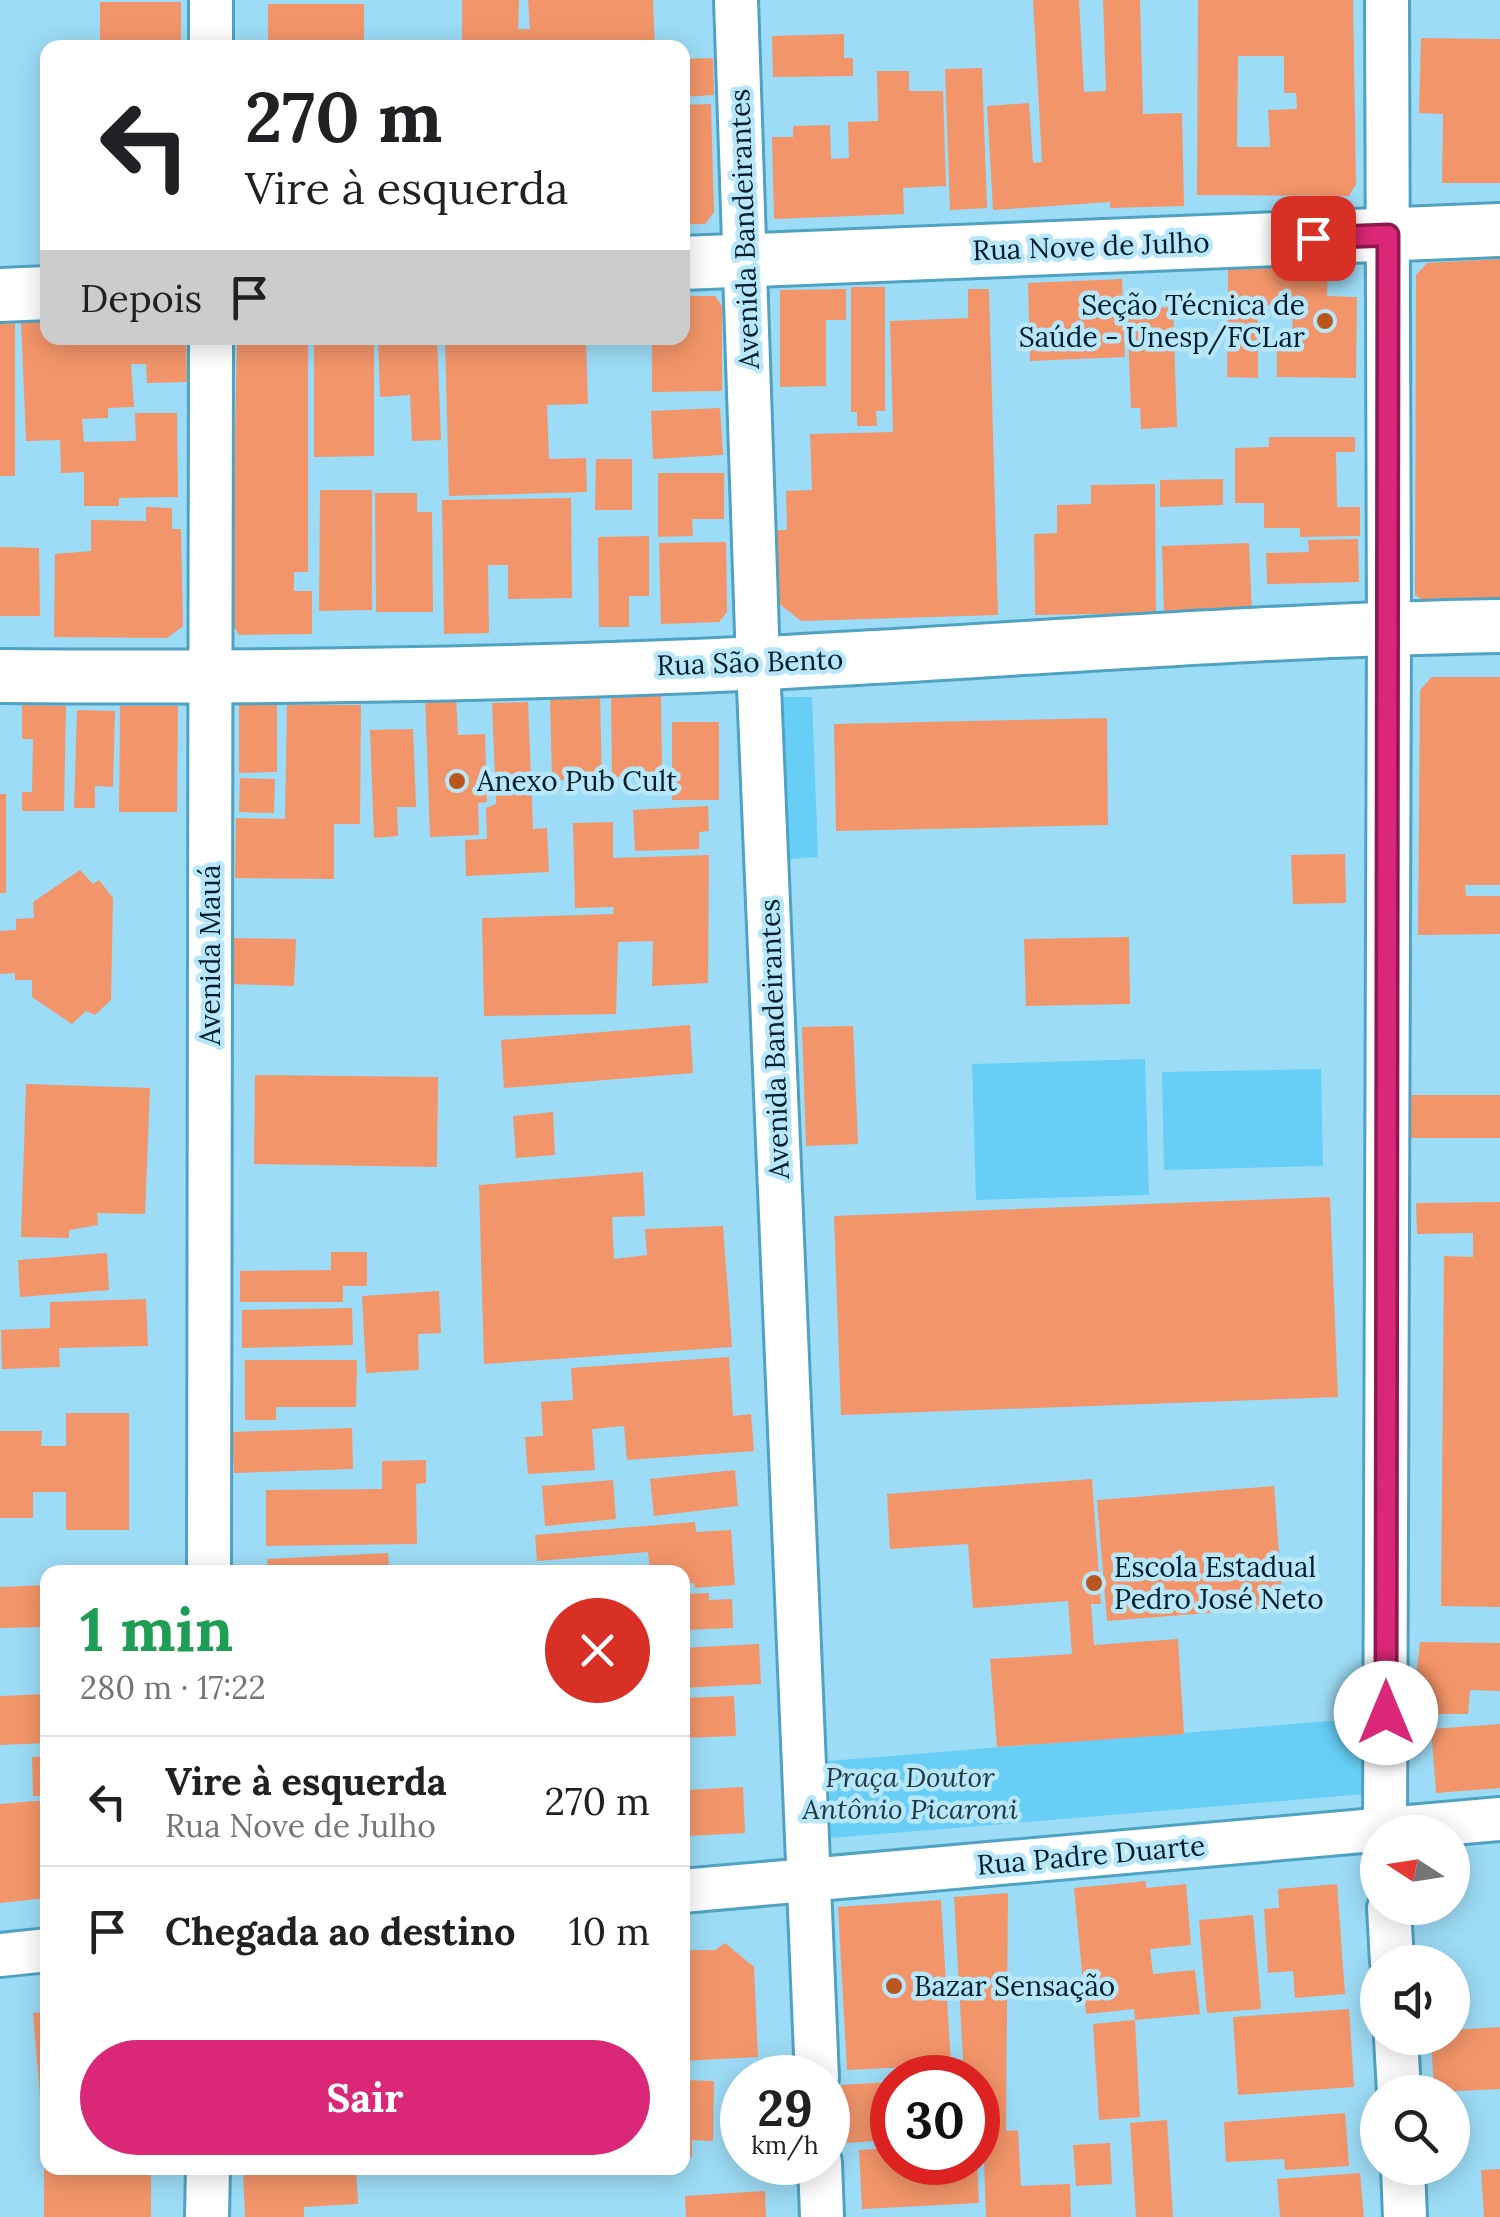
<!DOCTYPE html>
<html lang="pt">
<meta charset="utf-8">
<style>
:root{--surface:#fff;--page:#f2f2f2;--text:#202124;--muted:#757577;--line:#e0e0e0;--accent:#db2777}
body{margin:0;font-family:Lora,serif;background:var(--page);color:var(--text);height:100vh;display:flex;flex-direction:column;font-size:38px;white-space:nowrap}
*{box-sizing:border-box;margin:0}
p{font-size:32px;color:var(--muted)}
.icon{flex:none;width:55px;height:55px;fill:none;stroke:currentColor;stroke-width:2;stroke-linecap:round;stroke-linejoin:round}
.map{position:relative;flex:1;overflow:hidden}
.panel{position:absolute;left:40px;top:1565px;width:650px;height:610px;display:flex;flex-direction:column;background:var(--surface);border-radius:20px;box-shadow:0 5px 25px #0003}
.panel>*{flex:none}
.top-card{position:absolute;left:40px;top:40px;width:650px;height:305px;border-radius:20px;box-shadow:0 5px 25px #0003;background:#fff;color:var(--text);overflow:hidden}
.needle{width:65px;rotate:282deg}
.fabs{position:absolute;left:1360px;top:1815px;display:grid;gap:20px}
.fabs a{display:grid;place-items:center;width:110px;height:110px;border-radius:50%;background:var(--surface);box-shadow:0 5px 25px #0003;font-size:50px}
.speed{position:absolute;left:720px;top:2055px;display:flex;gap:20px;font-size:50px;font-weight:700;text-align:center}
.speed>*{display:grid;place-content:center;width:130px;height:130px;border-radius:50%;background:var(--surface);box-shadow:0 5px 25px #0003;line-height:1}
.speed small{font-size:25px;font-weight:400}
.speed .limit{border:15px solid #d22;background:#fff;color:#111}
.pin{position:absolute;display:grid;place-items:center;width:85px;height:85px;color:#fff;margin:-42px;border-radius:20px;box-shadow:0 5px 15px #0006}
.me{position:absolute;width:110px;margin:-55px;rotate:0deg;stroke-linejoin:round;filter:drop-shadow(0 0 8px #0008)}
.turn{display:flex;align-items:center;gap:35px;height:210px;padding:0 40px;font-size:45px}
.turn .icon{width:130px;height:130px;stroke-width:2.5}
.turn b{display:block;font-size:70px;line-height:85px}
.then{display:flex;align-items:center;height:95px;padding:0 40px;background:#0003;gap:20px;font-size:38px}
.round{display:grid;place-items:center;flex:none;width:105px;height:105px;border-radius:52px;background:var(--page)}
.headline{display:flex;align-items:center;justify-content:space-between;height:170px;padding:0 40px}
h1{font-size:60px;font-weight:700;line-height:75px;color:#1e9e55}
.primary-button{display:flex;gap:20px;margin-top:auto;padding:20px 40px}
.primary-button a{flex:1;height:115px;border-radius:60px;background:var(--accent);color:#fff;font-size:40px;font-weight:700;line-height:115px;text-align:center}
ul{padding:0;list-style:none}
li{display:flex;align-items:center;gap:30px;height:130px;padding:0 40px;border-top:2px solid var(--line)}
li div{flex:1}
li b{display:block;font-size:38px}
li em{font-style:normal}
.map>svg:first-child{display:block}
.green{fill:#67cff6}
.building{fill:#f3956a;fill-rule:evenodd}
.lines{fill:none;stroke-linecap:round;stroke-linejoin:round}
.minor-casing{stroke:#4fa2c1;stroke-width:48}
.tertiary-casing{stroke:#4fa2c1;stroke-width:58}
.minor{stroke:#fff;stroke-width:42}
.tertiary{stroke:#fff;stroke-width:52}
.route-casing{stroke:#8e194d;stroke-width:25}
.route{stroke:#db2777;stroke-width:18}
.poi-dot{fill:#b9551f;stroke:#b8e7fa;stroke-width:4}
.labels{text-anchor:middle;stroke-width:9;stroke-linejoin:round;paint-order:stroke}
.street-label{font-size:28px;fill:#001f2b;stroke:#b8e7fa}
.poi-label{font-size:28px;fill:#001f2b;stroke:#b8e7fa;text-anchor:start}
.park-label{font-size:28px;font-style:italic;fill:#1e3943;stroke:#b8e7fa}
</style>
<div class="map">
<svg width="1500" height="2217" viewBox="0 0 1500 2217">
<rect width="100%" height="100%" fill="#9ddcf6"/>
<g class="green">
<path d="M782 697H812L818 857 789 859Z"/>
<path d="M1145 1059 1149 1195 976 1200 972 1064Z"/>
<path d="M1321 1069 1323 1166 1164 1170 1162 1072Z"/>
<path d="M1368 1718 1367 1794 831 1838 828 1761Z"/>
</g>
<g class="building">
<path d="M462 0H519L518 29H530L528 0H653L655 48H462Z"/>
<path d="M1033 0H1079L1084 92 1106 91 1103 0H1140L1143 114 1182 113 1184 206 1110 208V202L993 210 987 106 1029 103 1033 163 1042 162Z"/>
<path d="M1198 0H1353L1356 184 1349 196 1197 195ZM1238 56H1284V93H1296L1297 109 1268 110 1270 147H1237Z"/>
<rect x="100" y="2" width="81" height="46"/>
<rect x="268" y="4" width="96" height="44"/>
<path d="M844 34V58H853V76L773 77 772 36Z"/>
<path d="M1421 38 1500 39V183H1442L1443 114 1419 113Z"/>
<path d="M713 58 714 95 682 97V59Z"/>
<path d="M982 68 987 208 950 210 945 69Z"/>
<path d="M877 71H909V91H943L946 186 903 188 904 214 774 219 772 137H793V126L830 125 831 159 849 158 848 122 878 121Z"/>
<path d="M711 104 714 212 705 224H682V105Z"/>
<path d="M1500 259V605L1431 606 1415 595 1416 275 1427 263Z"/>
<path d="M1228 268 1328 269 1327 296 1357 297 1356 378 1277 377V336L1292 337 1293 305H1258V378L1227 377Z"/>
<path d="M1122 279 1125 357 1030 361 1028 283Z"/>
<path d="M851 287H885V411H876L877 426H857V412H851Z"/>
<path d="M846 289V320H826V386L780 387V290Z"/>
<path d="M968 289H989L998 615 801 621 777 602 775 530H787L786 491 812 490 810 434 893 432 890 321 968 318Z"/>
<path d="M682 296H715L722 306V391L652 392V345H634V338H682Z"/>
<path d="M1173 307 1177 427 1141 429 1140 408H1131L1127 309Z"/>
<rect x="0" y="319" width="15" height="157"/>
<path d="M48 319V338H186L187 382 147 383 146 364H131L134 407 108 408V418L82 419 84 442 136 441 135 413H177L178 497 119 498V506H84V472L61 473 60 440 26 441 21 320Z"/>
<path d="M237 338H308V572H294V591H312V634L239 635 231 622Z"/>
<path d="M314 338H374V456L314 457Z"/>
<path d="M378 338H437L441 440 412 441 410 395 380 397Z"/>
<path d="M445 338H586L588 404 547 405 549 459 586 458 587 492 449 496Z"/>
<path d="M720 408 723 455 653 459 651 411Z"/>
<path d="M1269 437H1355V452H1336L1337 507H1360V536L1300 537V528H1264V503H1235V448L1269 447Z"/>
<path d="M596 459H632V510H595Z"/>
<path d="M658 473H724V519H692L693 536 658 537Z"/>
<path d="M1223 479V505L1160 507V480Z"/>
<path d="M1155 484 1156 613 1035 615 1034 534 1057 533V505L1091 504V485Z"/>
<path d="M320 490H372V610L319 611Z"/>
<path d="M375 493H417V512H432L433 612H376Z"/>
<path d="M571 498 572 598 508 599V565H488L489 633 444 634 442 500Z"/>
<path d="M146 507 172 508V529H181L183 626 167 638 54 637 55 554 91 551V520L146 521Z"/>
<path d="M649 536V596H629V627H599L598 537Z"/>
<path d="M1358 539 1359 582 1267 584 1266 553 1309 552 1308 540Z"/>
<path d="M726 542 727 612 719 622 661 624 659 543Z"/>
<path d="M1249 543 1252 614 1164 617 1162 546Z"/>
<path d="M0 547 39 548 40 616H0Z"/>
<path d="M1432 677H1500V885H1465L1466 896H1500V934L1418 935 1420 690Z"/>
<path d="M456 694 458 735 485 734 487 802 478 803 479 835 430 837 425 695Z"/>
<path d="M661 695 662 775 612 777 611 696Z"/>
<path d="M600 696 602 779 552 780 550 698Z"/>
<path d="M528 702 533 829 547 828 549 872 466 876 465 840 487 839 486 808 496 804 492 703Z"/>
<path d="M239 704H277V772L239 773Z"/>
<path d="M22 705 66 706 64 811H22V792H32L33 739H22Z"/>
<path d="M287 705H361L360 824H334V879L235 878 236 818 285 819Z"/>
<path d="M120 706H178L177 812H119Z"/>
<path d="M77 710 115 711 113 787 95 786V808H74Z"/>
<path d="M1107 718 1108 825 836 831 834 724Z"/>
<rect x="672" y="722" width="47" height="78"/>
<path d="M413 729 416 807H397L398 836 374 838 370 730Z"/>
<path d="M240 778 275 779 274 813 239 812Z"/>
<rect x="0" y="794" width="6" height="99"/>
<path d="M708 806 709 831 699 832V849L635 851 633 810Z"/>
<path d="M613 822V858L709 855 708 983 652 986 653 941 618 942 616 1014 484 1016 482 918 613 914 614 907 575 908 573 823Z"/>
<path d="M1345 854 1346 903 1293 904 1291 855Z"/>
<path d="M80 870 93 884 99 880 113 898 111 1000 95 1015 86 1011 72 1024 32 997V980H15V973L0 974V931L16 930V919L34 918 33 902Z"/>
<path d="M1129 937 1130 1004 1026 1006 1024 939Z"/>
<path d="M230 938 296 939 294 986 229 984Z"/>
<path d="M690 1025 693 1073 504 1088 501 1040Z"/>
<path d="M853 1026 858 1144 806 1146 802 1027Z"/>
<path d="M255 1075 438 1077 437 1167 254 1164Z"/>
<path d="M26 1084 150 1088 145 1214 97 1213 98 1225 69 1230V1238L21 1237Z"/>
<rect x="1411" y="1095" width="89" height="43"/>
<path d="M553 1112 555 1155 516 1158 513 1116Z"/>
<path d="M643 1172 645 1216 612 1217 614 1259 647 1255 645 1229 723 1226 732 1347 484 1364 479 1185Z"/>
<path d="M1330 1197 1338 1397 841 1415 834 1216Z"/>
<path d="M1500 1202V1607L1441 1606 1444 1256 1473 1257V1233L1417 1234 1416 1203Z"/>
<path d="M331 1252H367V1286H343V1302H240V1271L331 1270Z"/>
<path d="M107 1253 109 1290 20 1297 18 1260Z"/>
<path d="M439 1291 441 1333 418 1334 419 1370 366 1373 362 1296Z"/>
<path d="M146 1299 148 1346 59 1348 60 1367 2 1369 1 1330 50 1328V1302Z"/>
<path d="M352 1308 353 1345 242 1348V1310Z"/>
<path d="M729 1357 733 1416 751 1414 754 1451 627 1460 624 1426 592 1429 595 1470 528 1474 525 1437 543 1436 541 1402 573 1400 571 1368Z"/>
<path d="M245 1360H357L356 1407H276V1420H245Z"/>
<path d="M66 1413H129V1530H66V1492H33V1518H0V1431H42L41 1446H66Z"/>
<path d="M352 1428 353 1469 234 1473 232 1432Z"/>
<path d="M426 1460V1483L416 1484 417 1544 266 1546V1490L382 1489V1461Z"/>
<path d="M735 1470 738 1506 654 1516 650 1479Z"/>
<path d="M1092 1479 1101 1604H1091L1094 1645 1178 1639 1184 1734 997 1747 990 1659 1072 1654 1068 1601 973 1608 968 1544 890 1549 887 1494Z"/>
<path d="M613 1480 616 1519 545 1526 542 1486Z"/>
<path d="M1274 1486 1283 1607 1107 1621 1097 1500Z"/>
<path d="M695 1522 696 1532 731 1530 735 1585 695 1588 694 1583 682 1584V1572H650L648 1552 537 1561 535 1535Z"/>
<path d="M388 1553 389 1572H268L267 1559Z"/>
<path d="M48 1585V1627L0 1628V1587Z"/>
<path d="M709 1593V1600L732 1599 733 1628 682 1630V1594Z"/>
<path d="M1420 1642 1500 1643V1691L1470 1690 1468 1714H1412Z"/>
<path d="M759 1644 761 1684 682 1688V1648Z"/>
<path d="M48 1694V1743L0 1745V1696Z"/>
<path d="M734 1696 736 1736 682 1738V1698Z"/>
<path d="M1500 1724V1788L1436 1793 1431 1729Z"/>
<path d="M48 1756V1796H33L32 1757Z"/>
<path d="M687 1770 688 1790 743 1787 745 1833 687 1836 688 1859 682 1860V1771Z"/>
<path d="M48 1800V1898L0 1903V1804Z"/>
<path d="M1146 1881V1888L1186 1884 1191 1945 1150 1949 1153 1974 1195 1970 1200 2014 1135 2020 1134 2009 1086 2014 1074 1888Z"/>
<path d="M1337 1884 1345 1994 1295 1998 1293 1971 1268 1973 1264 1909 1279 1908 1278 1889Z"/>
<path d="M1008 1893 1006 2131 1018 2130 1021 2186 1070 2184 1071 2217H986L983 2131 978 2132V2078H964L954 1897Z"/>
<path d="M941 1900 951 2065 847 2070 838 1907Z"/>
<path d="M1253 1915 1261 2009 1207 2013 1199 1920Z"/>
<path d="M725 1943 754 1967 758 2057 682 2061V1953L686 1950H715Z"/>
<path d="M1349 2009 1354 2087 1238 2095 1233 2017Z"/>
<path d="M48 2012V2131H43L33 2013Z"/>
<path d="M1135 2020 1140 2117 1099 2120 1093 2024Z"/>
<path d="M1500 2027V2089L1434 2092 1431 2038H1452V2030Z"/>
<path d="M682 2080 714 2081 713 2141 692 2140V2157H682Z"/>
<path d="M892 2082V2140L844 2143 841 2085Z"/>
<path d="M1345 2113 1349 2166 1285 2170 1284 2159 1226 2162 1224 2122Z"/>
<path d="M1167 2120 1173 2217H1136L1130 2123Z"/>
<path d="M1110 2143 1112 2184 1076 2186 1073 2145Z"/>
<path d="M892 2148V2162H977L979 2203 862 2209 859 2150Z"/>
<rect x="44" y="2168" width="107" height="49"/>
<path d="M243 2168H356L358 2204 304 2207V2217H245Z"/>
<path d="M1500 2169V2217H1484L1481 2170Z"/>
<path d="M1360 2173 1364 2217H1280L1277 2179Z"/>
<path d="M765 2191 766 2217H686L685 2196Z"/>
</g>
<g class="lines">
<defs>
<g id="minor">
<path d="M211 0V48"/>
<path d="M736 0 758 663 817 2078"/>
<path d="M209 1572 211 338"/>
<path d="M1385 1832 1389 628 1387 0"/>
<path d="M682 1891 1500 1819"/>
<path d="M1389 1908 1392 1962"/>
<path d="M0 1955 48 1950"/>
<path d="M1396 2038 1399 2092"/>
<path d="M820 2162 822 2217"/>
<path d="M1403 2168 1405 2217"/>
<path d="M207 2217 208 2168"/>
</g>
<g id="tertiary">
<path d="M682 263 1500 230"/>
<path d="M0 295 48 293"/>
<path d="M0 676C254 678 508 675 762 663 1008 651 1254 630 1500 626"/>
</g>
</defs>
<use href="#minor" class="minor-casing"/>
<use href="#tertiary" class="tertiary-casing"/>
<use href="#minor" class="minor"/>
<use href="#tertiary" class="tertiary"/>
</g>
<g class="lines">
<defs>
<path id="route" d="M1313 238 1388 235 1386 1713"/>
</defs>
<use href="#route" class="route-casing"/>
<use href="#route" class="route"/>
</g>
<g class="poi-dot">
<circle cx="1325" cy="321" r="10"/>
<circle cx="457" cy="781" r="10"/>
<circle cx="1094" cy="1583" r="10"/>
<circle cx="894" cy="1986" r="10"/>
</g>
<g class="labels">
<g class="street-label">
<text transform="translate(744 229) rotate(-92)" y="10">Avenida Bandeirantes</text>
<text transform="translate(1091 246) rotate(-2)" y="10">Rua Nove de Julho</text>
<text transform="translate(750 662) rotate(-2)" y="10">Rua São Bento</text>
<text transform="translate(210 955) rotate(-90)" y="10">Avenida Mauá</text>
<text transform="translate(774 1039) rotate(-92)" y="10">Avenida Bandeirantes</text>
<text transform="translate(1091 1855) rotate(-5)" y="10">Rua Padre Duarte</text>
</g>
<g class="poi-label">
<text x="1305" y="315" text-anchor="end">Seção Técnica de<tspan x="1305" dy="32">Saúde - Unesp/FCLar</tspan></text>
<text x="477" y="791">Anexo Pub Cult</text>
<text x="1114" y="1577">Escola Estadual<tspan x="1114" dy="32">Pedro José Neto</tspan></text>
<text x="914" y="1996">Bazar Sensação</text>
</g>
<g class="park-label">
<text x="910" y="1787">Praça Doutor<tspan x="910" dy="32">Antônio Picaroni</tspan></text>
</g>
</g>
</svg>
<div class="fabs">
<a><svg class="needle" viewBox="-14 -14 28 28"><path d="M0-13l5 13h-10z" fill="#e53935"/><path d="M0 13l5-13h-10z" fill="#757577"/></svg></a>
<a><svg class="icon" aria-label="sound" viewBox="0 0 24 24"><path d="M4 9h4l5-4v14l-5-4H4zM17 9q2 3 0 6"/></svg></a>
<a><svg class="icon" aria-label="search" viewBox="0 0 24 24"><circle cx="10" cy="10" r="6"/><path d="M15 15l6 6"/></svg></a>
</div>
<div class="speed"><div>29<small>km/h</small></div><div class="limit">30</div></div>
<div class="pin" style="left:1313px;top:238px;background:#d93025"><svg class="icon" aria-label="arrive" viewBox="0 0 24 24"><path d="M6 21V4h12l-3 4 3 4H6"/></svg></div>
<svg class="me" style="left:1386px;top:1713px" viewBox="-20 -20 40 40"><circle r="19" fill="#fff"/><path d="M0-13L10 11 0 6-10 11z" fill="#db2777"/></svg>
<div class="top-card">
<div class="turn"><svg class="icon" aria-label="left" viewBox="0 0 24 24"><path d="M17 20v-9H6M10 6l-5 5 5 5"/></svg><div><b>270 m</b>Vire à esquerda</div></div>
<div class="then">Depois<svg class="icon" aria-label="arrive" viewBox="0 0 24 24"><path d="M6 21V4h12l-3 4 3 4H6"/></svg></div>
</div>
<section class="panel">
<div class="headline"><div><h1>1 min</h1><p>280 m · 17:22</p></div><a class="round" style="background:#d93025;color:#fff"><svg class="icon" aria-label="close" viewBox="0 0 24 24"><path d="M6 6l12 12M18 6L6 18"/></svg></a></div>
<ul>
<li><svg class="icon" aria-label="left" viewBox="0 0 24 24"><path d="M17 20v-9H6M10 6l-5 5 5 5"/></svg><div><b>Vire à esquerda</b><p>Rua Nove de Julho</p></div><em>270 m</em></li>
<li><svg class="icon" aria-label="arrive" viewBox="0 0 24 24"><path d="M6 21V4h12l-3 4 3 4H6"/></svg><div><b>Chegada ao destino</b></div><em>10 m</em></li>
</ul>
<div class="primary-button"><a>Sair</a></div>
</section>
</div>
